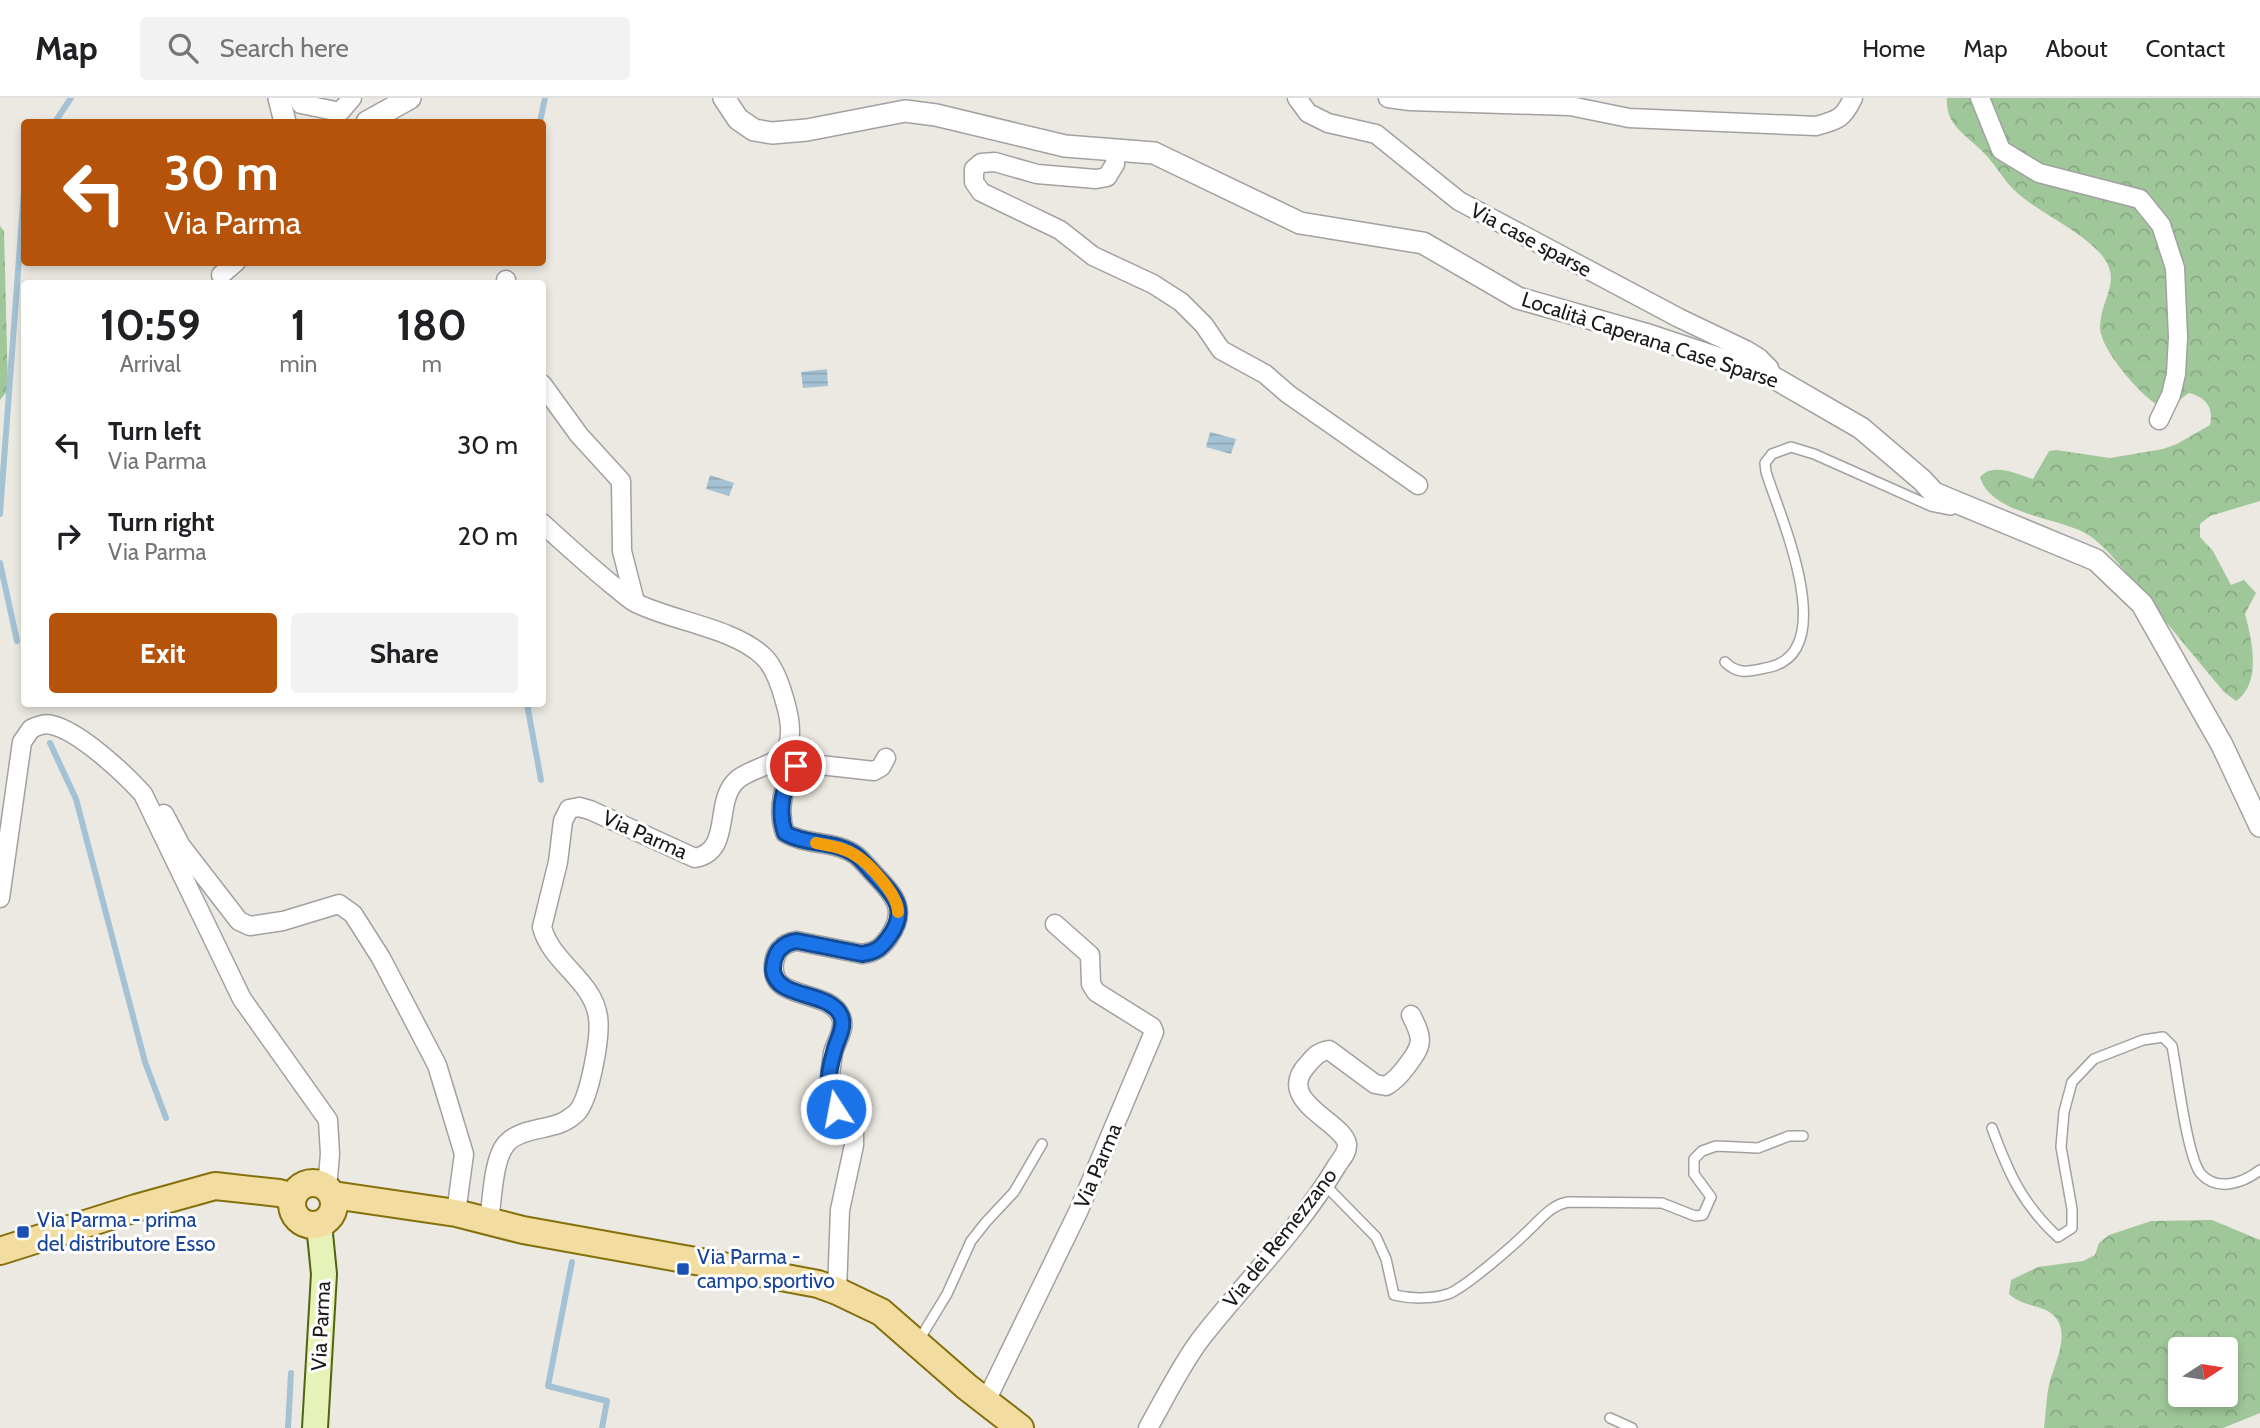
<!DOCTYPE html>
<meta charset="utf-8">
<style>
:root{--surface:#fff;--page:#f2f2f2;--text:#202124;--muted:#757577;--line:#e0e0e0;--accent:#b45309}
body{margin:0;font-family:Cabin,sans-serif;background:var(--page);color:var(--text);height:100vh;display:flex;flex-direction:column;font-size:26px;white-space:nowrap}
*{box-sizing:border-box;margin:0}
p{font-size:23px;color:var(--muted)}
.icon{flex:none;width:38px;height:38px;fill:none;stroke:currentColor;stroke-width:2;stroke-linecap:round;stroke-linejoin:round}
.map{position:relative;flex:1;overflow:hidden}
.drawer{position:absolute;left:21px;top:182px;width:525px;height:427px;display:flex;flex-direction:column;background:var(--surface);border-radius:7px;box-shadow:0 4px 10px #0003}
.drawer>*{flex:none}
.hud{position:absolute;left:21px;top:21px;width:525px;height:147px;border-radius:7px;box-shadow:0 4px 10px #0003;background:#b45309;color:#fff;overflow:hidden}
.needle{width:46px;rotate:78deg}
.controls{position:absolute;left:2168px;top:1239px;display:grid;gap:14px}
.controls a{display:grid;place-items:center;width:70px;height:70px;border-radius:7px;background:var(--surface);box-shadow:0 4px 10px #0003;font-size:35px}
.pin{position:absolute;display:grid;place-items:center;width:60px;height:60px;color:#fff;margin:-30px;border:4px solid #fff;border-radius:50%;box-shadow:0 2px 7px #0007}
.me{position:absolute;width:77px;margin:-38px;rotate:349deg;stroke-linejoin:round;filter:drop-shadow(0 0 5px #0008)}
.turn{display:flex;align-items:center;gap:24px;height:147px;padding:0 28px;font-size:32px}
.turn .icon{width:91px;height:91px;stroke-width:2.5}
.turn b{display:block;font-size:49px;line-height:60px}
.eta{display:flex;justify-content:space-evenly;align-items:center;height:119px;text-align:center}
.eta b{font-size:42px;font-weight:800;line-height:49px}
.cta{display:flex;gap:14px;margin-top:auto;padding:14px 28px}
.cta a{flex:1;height:80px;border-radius:7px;background:var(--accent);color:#fff;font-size:28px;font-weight:800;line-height:80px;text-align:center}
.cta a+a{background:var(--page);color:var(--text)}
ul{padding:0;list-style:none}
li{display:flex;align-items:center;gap:21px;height:91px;padding:0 28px}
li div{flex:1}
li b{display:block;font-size:26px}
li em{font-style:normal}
header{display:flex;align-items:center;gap:42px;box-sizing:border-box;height:98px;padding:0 35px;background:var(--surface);border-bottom:2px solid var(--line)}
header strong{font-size:33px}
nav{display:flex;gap:38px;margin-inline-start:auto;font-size:24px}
.search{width:490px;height:63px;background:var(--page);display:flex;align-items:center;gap:18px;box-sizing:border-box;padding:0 24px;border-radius:7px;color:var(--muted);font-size:26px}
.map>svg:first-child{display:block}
.forest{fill:url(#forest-crowns);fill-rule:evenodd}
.water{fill:url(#water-rules)}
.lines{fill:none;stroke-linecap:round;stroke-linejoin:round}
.stream{stroke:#a5c2d5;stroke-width:6}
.service-casing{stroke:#a1a1a1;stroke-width:12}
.minor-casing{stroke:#a1a1a1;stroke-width:21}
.tertiary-casing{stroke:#a1a1a1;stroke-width:24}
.secondary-casing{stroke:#4d650e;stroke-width:28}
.primary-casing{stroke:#84700d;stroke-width:30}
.service{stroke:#fff;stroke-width:9}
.minor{stroke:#fff;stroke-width:18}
.tertiary{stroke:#fff;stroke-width:21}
.secondary{stroke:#e6f2b8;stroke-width:24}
.primary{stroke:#f2dc9f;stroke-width:26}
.route-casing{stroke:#114b97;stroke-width:18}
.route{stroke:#1a73e8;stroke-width:12}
.slow{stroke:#f59e0b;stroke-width:12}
.transit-dot{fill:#1a4fb4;stroke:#fff;stroke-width:2.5}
.labels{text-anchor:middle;stroke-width:6;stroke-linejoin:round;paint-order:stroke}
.street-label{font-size:21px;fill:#1a1a1a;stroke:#fff}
.transit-label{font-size:21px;fill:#164399;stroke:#fff;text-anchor:start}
</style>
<header>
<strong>Map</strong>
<div class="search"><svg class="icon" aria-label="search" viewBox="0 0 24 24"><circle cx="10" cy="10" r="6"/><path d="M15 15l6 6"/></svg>Search here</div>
<nav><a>Home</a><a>Map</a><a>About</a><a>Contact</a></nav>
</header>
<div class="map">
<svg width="2260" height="1330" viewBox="0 0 2260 1330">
<defs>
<pattern id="forest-crowns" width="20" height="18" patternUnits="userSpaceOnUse" patternTransform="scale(1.75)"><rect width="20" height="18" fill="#9fc799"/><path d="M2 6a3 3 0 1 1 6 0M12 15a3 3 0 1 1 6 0" fill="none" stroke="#88aa83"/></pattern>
<pattern id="water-rules" width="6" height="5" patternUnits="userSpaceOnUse" patternTransform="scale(1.75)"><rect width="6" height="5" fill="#a5c2d5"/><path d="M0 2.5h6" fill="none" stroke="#8da6b6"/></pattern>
</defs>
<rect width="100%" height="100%" fill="#ebe9e1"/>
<g class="forest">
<path d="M1947 0H2260V403L2210 418 2200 426V439L2213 453 2231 487 2244 482 2256 495 2245 516C2254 548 2260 587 2236 603L2224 594C2196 561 2169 527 2141 494 2128 477 2104 445 2085 435 2055 419 1991 416 1980 379 1993 364 2017 376 2033 381L2049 353 2056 352 2110 360 2163 351 2177 346 2210 327C2214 310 2206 299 2189 295 2178 303 2170 311 2156 306 2138 294 2101 252 2100 230 2100 198 2127 181 2096 151 2072 128 2039 115 2014 92 2003 81 1995 66 1984 55 1967 37 1945 28 1947 0Z"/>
<path d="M0 128 4 133 8 292 0 302Z"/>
<path d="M2212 1122 2260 1142V1315L2223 1330H2044C2046 1316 2046 1301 2049 1287 2054 1265 2073 1234 2052 1216 2040 1206 2025 1210 2009 1196L2011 1182 2038 1169 2083 1163 2095 1157 2099 1145 2109 1137 2151 1123ZM2226 1251V1297H2180V1251Z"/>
</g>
<g class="water">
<path d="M827 271 828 288 803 290 801 274Z"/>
<path d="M1210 334 1236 341 1231 356 1206 349Z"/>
<path d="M710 377 734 385 729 398 706 391Z"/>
</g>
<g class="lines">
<g class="stream">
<path d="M55 24 71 0"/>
<path d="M540 24 545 0"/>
<path d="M0 416 24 93"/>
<path d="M0 465 17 543"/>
<path d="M527 606 541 682"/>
<path d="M50 645 76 701 145 964 166 1020"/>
<path d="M572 1164 548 1288 607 1303 602 1330"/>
<path d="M288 1330 291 1275"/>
</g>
<defs>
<g id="service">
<path d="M1725 564C1739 578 1751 573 1770 569 1841 552 1779 416 1766 374L1765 365 1772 356 1791 349 1814 356 1931 408 1951 412"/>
<path d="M1992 1030C2008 1074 2022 1106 2058 1139L2072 1130V1111L2061 1049 2064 1014 2072 984 2094 961 2143 942 2163 939 2172 948C2177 972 2187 1060 2201 1076 2218 1094 2243 1085 2260 1072"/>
<path d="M1325 1087 1376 1139 1386 1161 1394 1197C1411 1201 1432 1201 1448 1196 1465 1190 1515 1146 1529 1132 1541 1121 1551 1107 1568 1104L1662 1105 1695 1118 1703 1117 1711 1099 1694 1076V1061L1702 1053 1716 1048 1758 1050 1789 1038H1803"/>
<path d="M919 1242 947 1196 971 1143 986 1124 1014 1094 1042 1046"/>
<path d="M1610 1320 1632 1330"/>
</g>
<g id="minor">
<path d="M298 0 301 6 340 14 352 0"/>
<path d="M1297 0 1308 15 1328 25 1376 36 1459 103 1679 220 1746 252 1759 260 1769 270 1771 278"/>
<path d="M1388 0 1410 3 1570 8 1629 20 1816 28C1838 22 1843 21 1853 0"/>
<path d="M1980 0 2001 52 2039 75 2140 101 2161 127 2175 170 2178 239 2176 276 2171 297 2159 322"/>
<path d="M1116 51 1115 66 1107 79 1096 81 1037 76 995 64 981 65 974 71V84L981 94 1060 132 1093 158 1153 186 1181 204 1204 227 1221 252 1265 276 1288 296 1418 387"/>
<path d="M221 177 236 164"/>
<path d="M506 182 507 186"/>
<path d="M542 286 579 337 621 383 622 453 635 504"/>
<path d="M164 716 181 748 239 823 250 828 283 823 339 806 353 816 381 860 437 967 464 1056 456 1115"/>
<path d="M0 800 22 644 31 631C37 628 45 625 52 627 79 633 124 675 143 696L242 901 328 1022 330 1056 328 1079 325 1088"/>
<path d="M489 1124C492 1103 493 1061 506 1046 519 1031 544 1032 561 1025 566 1023 575 1017 578 1013 590 998 601 938 598 919 593 882 551 865 542 829L558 764 563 723 569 711 579 709 590 712 695 760C733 753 713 703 737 682 751 669 782 668 788 647 793 633 788 613 784 600 780 586 774 568 763 558 733 530 672 523 636 505 627 500 618 491 610 485 587 466 565 446 542 425"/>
<path d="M837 1193 840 1112 854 1047V1029L849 1021 830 1003C829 987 830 971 833 955 836 943 846 931 841 919 831 892 776 902 774 873 773 866 775 857 779 852 784 846 789 844 797 843L862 856C876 854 881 850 889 839 907 813 896 799 876 778 870 772 864 764 857 758 837 742 807 748 785 735 777 713 783 687 795 668L802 665 874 673 881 669 886 660"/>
<path d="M986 1303 1078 1114 1154 934 1152 929 1096 894 1091 886 1090 857 1055 826"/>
<path d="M1148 1330C1164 1302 1183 1263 1203 1238 1247 1182 1299 1131 1336 1069 1340 1062 1348 1055 1347 1046 1343 1023 1273 1003 1308 966 1315 958 1318 954 1329 952L1375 986 1386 988C1395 983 1400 977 1406 969 1423 947 1424 942 1411 917"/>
</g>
<g id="tertiary">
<path d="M279 0 285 24"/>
<path d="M724 0 738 21 754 32 772 35 807 32 905 13 936 17 1065 48 1154 55 1300 125 1423 145 1518 200 1645 236 1771 278 1861 330 1922 382 1934 395 2096 462 2142 506 2222 647 2260 728"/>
<path d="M367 24 410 0"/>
</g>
<path id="secondary" d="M315 1330 324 1176 319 1126"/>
<g id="primary">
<circle cx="313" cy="1106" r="21"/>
<path d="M333 1097 456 1115 523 1132 701 1164 818 1186 837 1193 881 1214 967 1289 1020 1330"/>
<path d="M0 1153 136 1110 215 1088 279 1095 293 1099"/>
</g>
</defs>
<use href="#service" class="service-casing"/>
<use href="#minor" class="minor-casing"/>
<use href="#tertiary" class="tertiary-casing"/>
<use href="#secondary" class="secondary-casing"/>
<use href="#primary" class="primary-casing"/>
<use href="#service" class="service"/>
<use href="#minor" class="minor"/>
<use href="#tertiary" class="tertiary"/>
<use href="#secondary" class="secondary"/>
<use href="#primary" class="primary"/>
</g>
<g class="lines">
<defs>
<path id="route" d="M796 668C783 687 777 712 785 735 807 748 837 742 857 758 864 764 870 772 876 778 896 799 908 813 889 839 881 850 876 854 862 856L797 843C789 844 785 846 779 852 775 857 773 866 773 872 776 902 830 892 841 918 846 930 836 943 834 954 829 971 824 997 836 1011"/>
</defs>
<use href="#route" class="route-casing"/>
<use href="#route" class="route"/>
<path class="slow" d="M816 745C830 748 843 749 855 757 869 765 898 797 898 814"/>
</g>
<g class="transit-dot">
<rect x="16" y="1127" width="14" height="14" rx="3.5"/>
<rect x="676" y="1164" width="14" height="14" rx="3.5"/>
</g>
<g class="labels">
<g class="street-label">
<text transform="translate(1531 142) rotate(28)" y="7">Via case sparse</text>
<text transform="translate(1650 242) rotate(18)" y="7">Località Caperana Case Sparse</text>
<text transform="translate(645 737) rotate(24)" y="7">Via Parma</text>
<text transform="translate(1098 1068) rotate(-67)" y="7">Via Parma</text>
<text transform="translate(1280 1140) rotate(-52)" y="7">Via dei Remezzano</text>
<text transform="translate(321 1228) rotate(-87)" y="7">Via Parma</text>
</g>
<g class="transit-label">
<text x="37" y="1129">Via Parma - prima<tspan x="37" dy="24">del distributore Esso</tspan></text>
<text x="697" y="1166">Via Parma -<tspan x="697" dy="24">campo sportivo</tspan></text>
</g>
</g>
</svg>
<div class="controls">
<a><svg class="needle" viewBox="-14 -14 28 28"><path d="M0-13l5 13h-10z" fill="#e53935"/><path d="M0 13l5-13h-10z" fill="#757577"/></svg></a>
</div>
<div class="pin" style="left:796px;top:668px;background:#d93025"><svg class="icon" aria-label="arrive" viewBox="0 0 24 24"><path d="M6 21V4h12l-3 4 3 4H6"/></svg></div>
<svg class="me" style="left:836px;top:1011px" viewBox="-20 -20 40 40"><circle r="17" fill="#1a73e8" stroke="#fff" stroke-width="3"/><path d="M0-11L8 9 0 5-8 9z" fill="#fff"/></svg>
<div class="hud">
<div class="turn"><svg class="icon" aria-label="left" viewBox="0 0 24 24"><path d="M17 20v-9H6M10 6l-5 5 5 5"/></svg><div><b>30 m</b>Via Parma</div></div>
</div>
<section class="drawer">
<div class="eta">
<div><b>10:59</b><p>Arrival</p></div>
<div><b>1</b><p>min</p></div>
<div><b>180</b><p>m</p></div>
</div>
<ul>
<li><svg class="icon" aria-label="left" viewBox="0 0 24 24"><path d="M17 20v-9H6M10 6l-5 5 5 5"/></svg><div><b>Turn left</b><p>Via Parma</p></div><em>30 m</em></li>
<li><svg class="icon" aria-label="right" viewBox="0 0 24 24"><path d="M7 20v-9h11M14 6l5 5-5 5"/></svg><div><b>Turn right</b><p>Via Parma</p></div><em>20 m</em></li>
</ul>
<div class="cta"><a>Exit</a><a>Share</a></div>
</section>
</div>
